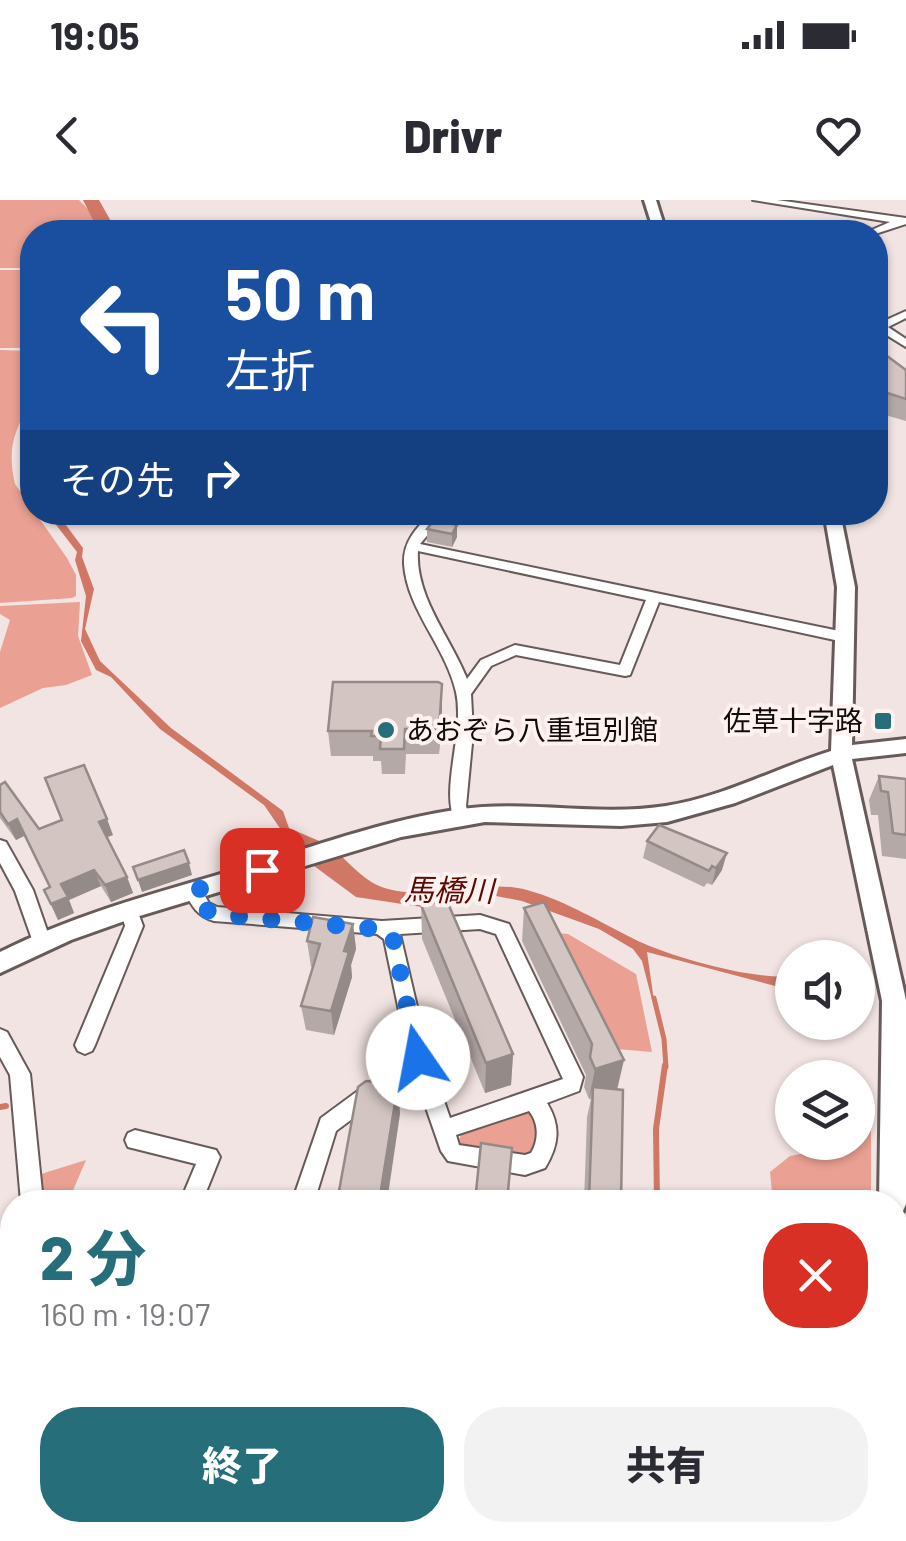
<!DOCTYPE html>
<html lang="ja">
<meta charset="utf-8">
<style>
:root{--surface:#fff;--page:#f2f2f3;--text:#2b2b33;--muted:#7c7c81;--accent:#266e7a}
body{margin:0;font-family:Barlow,"Noto Sans JP",sans-serif;background:var(--page);color:var(--text);height:100vh;display:flex;flex-direction:column;font-size:38px;white-space:nowrap}
*{box-sizing:border-box;margin:0}
p{font-size:32px;color:var(--muted)}
.icon{flex:none;width:55px;height:55px;fill:none;stroke:currentColor;stroke-width:2;stroke-linecap:round;stroke-linejoin:round}
.map{position:relative;flex:1;overflow:hidden}
.panel{position:absolute;left:0px;top:990px;width:908px;height:352px;display:flex;flex-direction:column;background:var(--surface);border-radius:40px 40px 0 0;box-shadow:0 2px 8px #0004}
.panel>*{flex:none}
.guide{position:absolute;left:20px;top:20px;width:868px;height:305px;border-radius:40px;box-shadow:0 2px 8px #0004;background:#1a4fa0;color:#fff;overflow:hidden}
.tools{position:absolute;left:775px;top:740px;display:grid;gap:20px}
.tools a{display:grid;place-items:center;width:100px;height:100px;border-radius:50%;background:var(--surface);box-shadow:0 2px 8px #0004;font-size:50px}
.pin{position:absolute;display:grid;place-items:center;width:85px;height:85px;color:#fff;margin:-42px;border-radius:20px;box-shadow:0 5px 15px #0006}
.me{position:absolute;width:110px;margin:-55px;rotate:348deg;stroke-linejoin:round;filter:drop-shadow(0 0 8px #0008)}
.turn{display:flex;align-items:center;gap:35px;height:210px;padding:0 40px;font-size:45px}
.turn .icon{width:130px;height:130px;stroke-width:2.5}
.turn b{display:block;font-size:70px;line-height:85px}
.then{display:flex;align-items:center;height:95px;padding:0 40px;background:#0003;gap:20px;font-size:38px}
.round{display:grid;place-items:center;flex:none;width:105px;height:105px;border-radius:40px;background:var(--page)}
.head{display:flex;align-items:center;justify-content:space-between;height:170px;padding:0 40px}
h1{font-size:60px;font-weight:800;line-height:75px;color:var(--accent)}
.button{display:flex;gap:20px;margin-top:auto;padding:20px 40px}
.button a{flex:1;height:115px;border-radius:40px;background:var(--accent);color:#fff;font-size:40px;font-weight:800;line-height:115px;text-align:center}
.button a+a{background:var(--page);color:var(--text)}
.status{display:flex;justify-content:space-between;align-items:center;height:70px;padding:0 50px;background:var(--surface);direction:ltr}
.status svg{height:28px;fill:currentColor}
header{display:flex;justify-content:space-between;align-items:center;height:130px;padding:0 40px;background:var(--surface);font-size:45px;font-weight:800}
.map>svg:first-child{display:block}
.green{fill:#eaa092}
.water{fill:#d07766}
.lines{fill:none;stroke-linecap:round;stroke-linejoin:round}
.stream-far1{stroke:#d07766;stroke-width:5}
.stream{stroke:#d07766;stroke-width:6}
.river{fill:#d07766;fill-rule:evenodd}
.street-casing{stroke:#675b59;stroke-width:4}
.secondary-casing{stroke:#675b59;stroke-width:6}
.street{fill:#fff;fill-rule:evenodd}
.secondary{fill:#fff;fill-rule:evenodd}
.wall{fill:#b5a9a7}
.shaded-wall{fill:#948a88}
.building{fill:#d3c5c2;stroke:#948a88;stroke-width:2.5}
.route{stroke:#1a73e8;stroke-width:18;stroke-dasharray:0 32.4}
.poi-dot{fill:#266e7a;stroke:#fef2f0;stroke-width:4}
.labels{text-anchor:middle;stroke-width:8;stroke-linejoin:round;paint-order:stroke}
.poi-label{font-size:28px;fill:#0f0b0a;stroke:#fef2f0;text-anchor:end}
.water-label{font-size:30px;font-style:italic;fill:#5c0901;stroke:#fef2f0}
</style>
<div class="status"><b>19:05</b><svg viewBox="0 0 49 12"><path d="M0 12V9h3v3zM5 12V6h3v6zM10 12V3h3v9zM15 12V0h3v12zM26 1h20v11H26zM47 4h2v5h-2z"/></svg></div>
<header><svg class="icon" aria-label="back" viewBox="0 0 24 24"><path d="M15 5l-7 7 7 7"/></svg>Drivr<svg class="icon" aria-label="heart" viewBox="0 0 24 24"><path d="M12 20l-8-8c-3-5 5-10 8-4 3-6 11-1 8 4z"/></svg></header>
<div class="map">
<svg width="906" height="1341" viewBox="0 0 906 1341">
<rect width="100%" height="100%" fill="#f2e4e2"/>
<g class="green">
<path d="M0 0H79L96 18V32H32V68H0Z"/>
<rect x="0" y="70" width="32" height="78"/>
<path d="M0 150 32 151C33 161 34 173 32 183 27 225 3 231 15 284L67 358 76 375V396L72 398 0 403Z"/>
<path d="M80 402 78 436 92 475 66 485 43 488 0 508V452L10 420 0 414V406Z"/>
<path d="M548 732 568 734 636 774 652 852 605 848Z"/>
<path d="M530 910C542 927 543 949 522 957L470 953 457 944 463 931Z"/>
<path d="M858 920 871 925V1002H773L770 972 790 956 806 953 812 943 858 942Z"/>
<path d="M86 960 68 1002H44L41 974Z"/>
</g>
<g class="water">
<path d="M47 313H57L83 348 82 357 94 389 85 429 100 461 171 528 283 611 289 628 333 647 305 656 304 647 286 637 264 605 160 529 111 477 96 470 81 441 86 396 75 360 77 352Z"/>
<path d="M336 651C348 662 362 678 377 685 420 705 478 677 527 690 567 701 601 723 638 741 675 758 753 780 792 776V784L775 786 647 752 656 815 642 761 633 749 599 729 522 701 486 694 429 708 356 697 306 660Z"/>
</g>
<g class="lines">
<path class="stream-far1" d="M654 798 664 839 666 867"/>
<g class="stream">
<path d="M0 907 6 906"/>
<path d="M657 1002 656 929 665 865"/>
</g>
<path class="river" d="M83 0H99L117 32H99Z"/>
<defs>
<g id="street">
<path d="M753 0H777L906 18V24L875 34 867 32 890 22Z"/>
<path d="M906 111V118L888 127 906 139V147L880 131 875 132V125Z"/>
<path d="M433 312H447L420 344 844 432 851 437 844 442 659 402 630 475 625 476 516 455 491 466 471 494 473 533 466 606 469 617 461 623 455 621C440 589 465 532 456 492 446 447 407 410 404 364 403 341 417 327 433 312ZM418 351 646 400 620 465 515 445 481 460 467 479C451 438 415 397 418 351Z"/>
<path d="M0 640 6 642 33 690 51 742 49 747 42 750 35 747 33 742 15 691 0 663Z"/>
<path d="M193 684 199 686 209 703 217 707 382 721 480 715 509 724 583 877 579 891 547 903C561 926 559 945 545 968L525 975 448 961 441 951 414 873 336 931 314 1002H292L321 918 408 854 384 739 377 734 214 721C197 716 192 706 184 691L187 686ZM480 729 496 734 563 879 450 918 429 858 400 734ZM529 911C539 923 539 940 531 953L525 955 459 945 456 935Z"/>
<path d="M130 705 136 707 143 726 95 845 92 851 85 854 78 851 75 845 125 726 121 712 124 707Z"/>
<path d="M0 829 7 832 30 874 43 1002H21L10 875 0 857Z"/>
<path d="M135 930 216 950 220 957 202 1002H180L196 964 128 947 125 940 128 933Z"/>
<path d="M0 1049 12 1050V1072L0 1071Z"/>
<path d="M12 1319V1330H31L29 1341H3L9 1321Z"/>
<path d="M906 1320V1341H836L840 1332 844 1330H895V1322Z"/>
<path d="M44 1330H70L65 1341H39Z"/>
<path d="M207 1330H237L242 1341H212Z"/>
<path d="M511 1330H537L534 1341H508Z"/>
<path d="M637 1330H745L749 1332 753 1341H645L641 1339Z"/>
</g>
<g id="secondary">
<path d="M644 0H656L666 32H654Z"/>
<path d="M824 312H840L855 387 852 545 906 539V553L852 559 906 800V1004L903 1011 895 1015V1002H879L882 801 833 565 735 603 667 622 621 626 485 622 401 637 133 718 71 740 0 773V752C84 710 175 688 265 661 327 642 389 620 455 610 525 599 596 617 666 606 724 597 776 568 831 551L837 387Z"/>
<path d="M895 1225 906 1230V1331L895 1327Z"/>
</g>
</defs>
<use href="#street" class="street-casing"/>
<use href="#secondary" class="secondary-casing"/>
<use href="#street" class="street"/>
<use href="#secondary" class="secondary"/>
</g>
<g class="wall">
<path d="M875 147 906 170V221L875 212Z"/>
<path d="M457 325V337L452 347 427 342V329Z"/>
<path d="M442 484 439 554H406L405 574H382L381 561H373V556H331L328 531Z"/>
<path d="M879 576 906 579V659L882 656 878 615H871L869 600Z"/>
<path d="M0 585 39 629 113 635 107 637 127 677 133 693 111 702 101 686 69 700 74 713 58 720 44 690 49 687 24 636 16 640 0 618Z"/>
<path d="M647 641 722 670 712 685 707 683 704 687 643 658Z"/>
<path d="M421 705 513 854 511 885 485 893 422 739Z"/>
<path d="M524 708 617 889 621 1002H584L587 917 591 899H589L584 887 586 875 522 741Z"/>
<path d="M353 724 356 749 351 765 352 777 334 835 306 830 301 806 313 767H311L307 741Z"/>
<path d="M0 1077H12V1204L10 1218H3L2 1227H0Z"/>
</g>
<g class="shaded-wall">
<path d="M457 325V337L452 347V334Z"/>
<path d="M442 484V509L439 554V529Z"/>
<path d="M17 619 24 636 16 640 8 624Z"/>
<path d="M107 619 113 635 105 638 99 622Z"/>
<path d="M727 653 722 670 712 685 716 668Z"/>
<path d="M189 663 192 675 142 692 138 680Z"/>
<path d="M94 670 101 686 69 700 74 713 58 720 51 704 61 684Z"/>
<path d="M127 677 133 693 111 702 105 685Z"/>
<path d="M353 724 356 749 351 765 352 777 334 835 331 811 344 751Z"/>
<path d="M513 854 511 885 485 893 486 863Z"/>
<path d="M624 860 617 890 593 887 589 899 595 869Z"/>
<path d="M398 884 400 914 387 1002H379Z"/>
<path d="M10 1117 12 1120V1204L10 1218 2 1211 3 1162Z"/>
<path d="M128 1330H134L143 1341H136Z"/>
</g>
<g class="building">
<path d="M875 147 906 170V199L875 189Z"/>
<path d="M434 320 457 325 452 334 427 329Z"/>
<path d="M333 482H438L442 484 439 529H405L404 549H380L381 536H371L372 531H328Z"/>
<path d="M84 565 107 619 99 622 127 677 105 685 94 670 61 684 68 697 51 704 44 690 50 687 17 619 8 624 0 612V585L5 582 39 629 62 620 45 578Z"/>
<path d="M879 576 906 579V635L893 633 888 592 881 591Z"/>
<path d="M659 625 727 653 716 668 712 666 709 671 647 641Z"/>
<path d="M184 650 189 663 138 680 133 667Z"/>
<path d="M447 701 513 854 486 863 421 705Z"/>
<path d="M544 702 624 860 595 869 590 857 592 844 524 708Z"/>
<path d="M313 717 353 724 344 751 349 752 331 811 301 806 320 744 307 741Z"/>
<path d="M366 881 398 884 379 1002H337L358 887Z"/>
<path d="M593 887 623 890 621 1002H589Z"/>
<path d="M481 943 512 948 507 1002H475Z"/>
<path d="M0 1077H12L11 1090H12V1117H10L3 1162H11L2 1211H0Z"/>
<path d="M59 1330H128L136 1341H68Z"/>
<path d="M242 1330H310L320 1341H251Z"/>
</g>
<g class="lines">
<path class="route" d="M262 670 193 691 203 708 214 714 388 730 393 738 418 858"/>
</g>
<g class="poi-dot">
<rect x="873" y="511" width="20" height="20" rx="5"/>
<circle cx="386" cy="530" r="10"/>
</g>
<g class="labels">
<g class="poi-label">
<text x="863" y="531">佐草十字路</text>
<text x="406" y="540" text-anchor="start">あおぞら八重垣別館</text>
</g>
<g class="water-label">
<text transform="translate(449 691) rotate(1)" y="10">馬橋川</text>
</g>
</g>
</svg>
<div class="tools">
<a><svg class="icon" aria-label="sound" viewBox="0 0 24 24"><path d="M4 9h4l5-4v14l-5-4H4zM17 9q2 3 0 6"/></svg></a>
<a><svg class="icon" aria-label="layers" viewBox="0 0 24 24"><path d="M12 4l9 5-9 5-9-5zM3 14l9 5 9-5"/></svg></a>
</div>
<div class="pin" style="left:262px;top:670px;background:#d93025"><svg class="icon" aria-label="arrive" viewBox="0 0 24 24"><path d="M6 21V4h12l-3 4 3 4H6"/></svg></div>
<svg class="me" style="left:418px;top:858px" viewBox="-20 -20 40 40"><circle r="19" fill="#fff"/><path d="M0-13L10 11 0 6-10 11z" fill="#1a73e8"/></svg>
<div class="guide">
<div class="turn"><svg class="icon" aria-label="left" viewBox="0 0 24 24"><path d="M17 20v-9H6M10 6l-5 5 5 5"/></svg><div><b>50 m</b>左折</div></div>
<div class="then">その先<svg class="icon" aria-label="right" viewBox="0 0 24 24"><path d="M7 20v-9h11M14 6l5 5-5 5"/></svg></div>
</div>
<section class="panel">
<div class="head"><div><h1>2 分</h1><p>160 m · 19:07</p></div><a class="round" style="background:#d93025;color:#fff"><svg class="icon" aria-label="close" viewBox="0 0 24 24"><path d="M6 6l12 12M18 6L6 18"/></svg></a></div>
<div class="button"><a>終了</a><a>共有</a></div>
</section>
</div>
